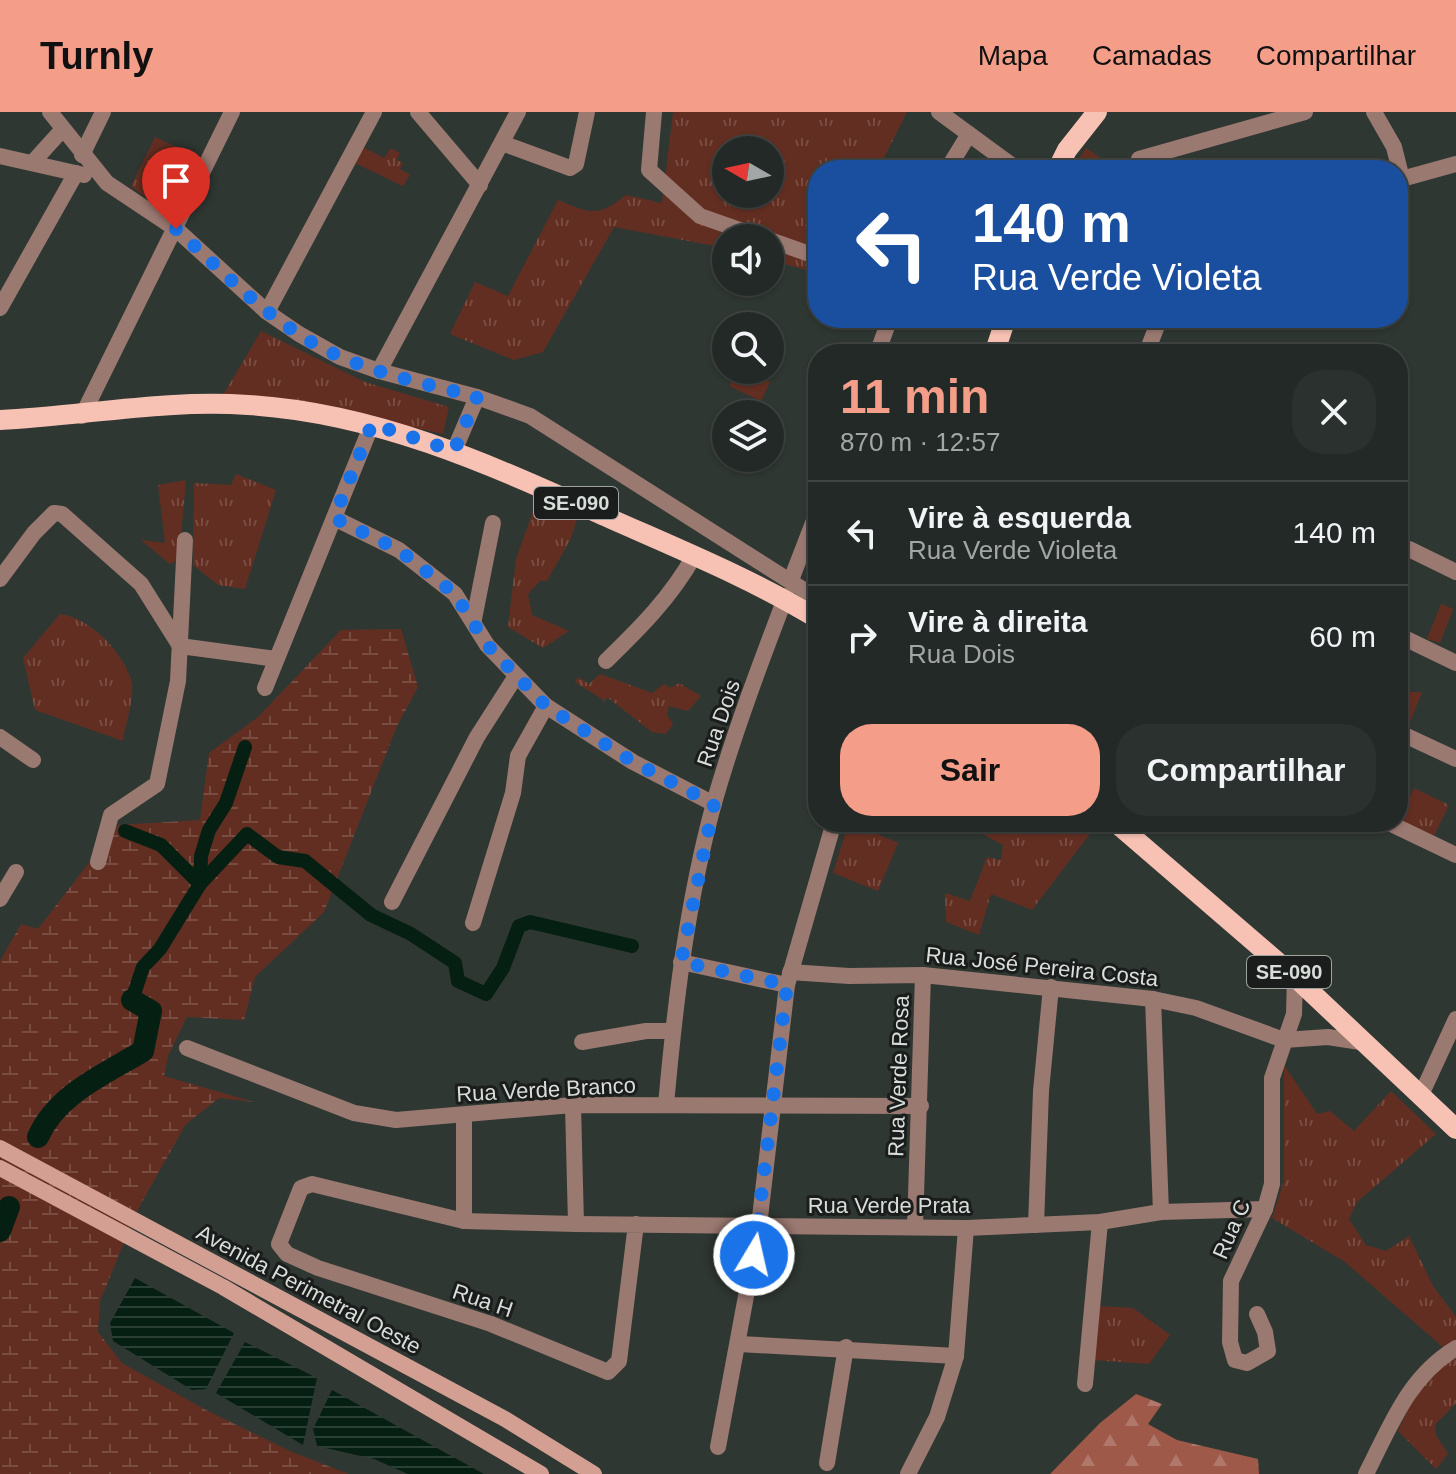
<!DOCTYPE html>
<html lang="pt">
<meta charset="utf-8">
<style>
:root{--surface:#232926;--page:#2b312e;--text:#f1f3f6;--muted:#a3a6a7;--line:#404543;--accent:#f49e8a}
body{margin:0;font-family:Helvetica,sans-serif;background:var(--page);color:var(--text);height:100vh;display:flex;flex-direction:column;font-size:30px;white-space:nowrap}
*{box-sizing:border-box;margin:0}
p{font-size:26px;color:var(--muted)}
.icon{flex:none;width:44px;height:44px;fill:none;stroke:currentColor;stroke-width:2;stroke-linecap:round;stroke-linejoin:round}
.map{position:relative;flex:1;overflow:hidden}
.sheet{position:absolute;left:808px;top:232px;width:600px;height:488px;display:flex;flex-direction:column;background:var(--surface);border-radius:32px;box-shadow:0 2px 6px #0004,0 0 0 2px var(--line)}
.sheet>*{flex:none}
.banner{position:absolute;left:808px;top:48px;width:600px;height:168px;border-radius:32px;box-shadow:0 2px 6px #0004,0 0 0 2px var(--line);background:#1a4fa0;color:#fff;overflow:hidden}
.needle{width:52px;rotate:279deg}
.fabs{position:absolute;left:712px;top:24px;display:grid;gap:16px}
.fabs a{display:grid;place-items:center;width:72px;height:72px;border-radius:50%;background:var(--surface);box-shadow:0 2px 6px #0004,0 0 0 2px var(--line);font-size:40px}
.pin{position:absolute;display:grid;place-items:center;width:68px;height:68px;color:#fff;margin:-82px -34px;border-radius:50% 50% 50% 0;rotate:-45deg;box-shadow:0 0 8px #0007}
.pin .icon{rotate:45deg}
.me{position:absolute;width:88px;margin:-44px;rotate:9deg;stroke-linejoin:round;filter:drop-shadow(0 0 6px #0008)}
.turn{display:flex;align-items:center;gap:28px;height:168px;padding:0 32px;font-size:36px}
.turn .icon{width:104px;height:104px;stroke-width:2.5}
.turn b{display:block;font-size:56px;line-height:68px}
.round{display:grid;place-items:center;flex:none;width:84px;height:84px;border-radius:32px;background:var(--page)}
.summary{display:flex;align-items:center;justify-content:space-between;height:136px;padding:0 32px}
h1{font-size:48px;font-weight:600;line-height:60px;color:var(--accent)}
.cta{display:flex;gap:16px;margin-top:auto;padding:16px 32px}
.cta a{flex:1;height:92px;border-radius:32px;background:var(--accent);color:#111;font-size:32px;font-weight:600;line-height:92px;text-align:center}
.cta a+a{background:var(--page);color:var(--text)}
ul{padding:0;list-style:none}
li{display:flex;align-items:center;gap:24px;height:104px;padding:0 32px;border-top:2px solid var(--line)}
li div{flex:1}
li b{display:block;font-size:30px}
li em{font-style:normal}
header{display:flex;align-items:center;gap:48px;box-sizing:border-box;height:112px;padding:0 40px;background:var(--accent);color:#111}
header strong{font-size:38px}
nav{display:flex;gap:44px;margin-inline-start:auto;font-size:28px}
.map>svg:first-child{display:block}
.grass{fill:url(#grass-tufts);fill-rule:evenodd}
.forest{fill:url(#forest-firs)}
.wetland{fill:url(#wetland-marsh)}
.pitch{fill:#632e22}
.water{fill:url(#water-rules)}
.lines{fill:none;stroke-linecap:round;stroke-linejoin:round}
.canal{stroke:#061f13;stroke-width:14}
.river{stroke:#061f13;stroke-width:22}
.minor{stroke:#9a7971;stroke-width:16}
.tertiary{stroke:#9a7971;stroke-width:16}
.secondary{stroke:#d49f93;stroke-width:16}
.primary{stroke:#f7c1b4;stroke-width:20}
.route{stroke:#1a73e8;stroke-width:14;stroke-dasharray:0 25.2}
.labels{text-anchor:middle;stroke-width:6;stroke-linejoin:round;paint-order:stroke}
.shield{fill:#1a1d1b;stroke:#9fa3a1;stroke-width:2}
.shield-label{font-size:20px;font-weight:bold;fill:#d8ddda}
.street-label{font-size:22px;fill:#d8ddda;stroke:#1a1d1b}
</style>
<header>
<strong>Turnly</strong>
<nav><a>Mapa</a><a>Camadas</a><a>Compartilhar</a></nav>
</header>
<div class="map">
<svg width="1456" height="1362" viewBox="0 0 1456 1362">
<defs>
<pattern id="grass-tufts" width="24" height="20" patternUnits="userSpaceOnUse" patternTransform="scale(2)"><rect width="24" height="20" fill="#632e22"/><path d="M3 7l-1-3M5 7V3M7 7l1-3M15 17l-1-3M17 17v-4M19 17l1-3" fill="none" stroke="#794c42"/></pattern>
<pattern id="forest-firs" width="22" height="20" patternUnits="userSpaceOnUse" patternTransform="scale(2)"><rect width="22" height="20" fill="#9f5949"/><path d="M5 1l3.5 6h-7zM16 11l3.5 6h-7z" fill="#b0786b"/></pattern>
<pattern id="wetland-marsh" width="20" height="14" patternUnits="userSpaceOnUse" patternTransform="scale(2)"><rect width="20" height="14" fill="#632e22"/><path d="M1 5h8M5 5V1M11 12h8M15 12V8" fill="none" stroke="#794c42"/></pattern>
<pattern id="water-rules" width="6" height="5" patternUnits="userSpaceOnUse" patternTransform="scale(2)"><rect width="6" height="5" fill="#061f13"/><path d="M0 2.5h6" fill="none" stroke="#2a3f35"/></pattern>
</defs>
<rect width="100%" height="100%" fill="#2f3732"/>
<g class="grass">
<path d="M673 0H907L878 58H818V161L770 148V126H726V136L614 115 543 240 514 248 450 222 475 170 508 184 558 88C590 101 598 106 626 83L662 91ZM726 38H770V82H726Z"/>
<path d="M155 25 176 35 149 88 131 74Z"/>
<path d="M363 35 384 46 391 36 400 41 397 48 403 51 400 57 410 63 403 74 355 51Z"/>
<path d="M1086 36 1117 57V58H1072Z"/>
<path d="M936 206H983L979 217 935 214Z"/>
<path d="M261 219 365 270 449 295 443 322 305 291 223 283Z"/>
<path d="M236 362 276 378 245 477 218 473 193 453 194 371 231 373Z"/>
<path d="M186 368 179 447 170 452 141 428 165 431 158 373Z"/>
<path d="M536 391 579 402 570 428 547 469H540L528 482 532 503 569 519 543 536 508 515 516 447Z"/>
<path d="M1441 492 1453 497 1440 531 1427 527Z"/>
<path d="M60 502C90 506 121 538 131 567 136 582 125 613 123 629L35 598 23 546Z"/>
<path d="M600 562 652 581 664 572 670 576 679 571 701 584 688 599 669 594 667 603 673 612 666 622 652 620 607 585 605 589 575 570 578 565 589 572Z"/>
<path d="M1409 580H1422L1408 615 1398 612Z"/>
<path d="M1414 676 1449 693 1434 724 1400 708Z"/>
<path d="M849 710 898 731 878 779 833 761Z"/>
<path d="M961 710H1099L1032 798 991 782 979 823 946 810 945 781 970 789 987 745 1001 748 1003 733Z"/>
<path d="M1284 953 1317 1002 1330 999 1354 1019 1391 979 1436 1022 1357 1090 1349 1107 1366 1133 1386 1139 1409 1124 1433 1174 1456 1205V1229L1444 1236 1345 1150 1272 1106 1284 1069Z"/>
<path d="M1099 1194 1133 1196 1170 1223 1149 1252 1093 1248Z"/>
<path d="M1456 1245V1291L1435 1313 1436 1323 1448 1342 1436 1357 1398 1319C1413 1286 1424 1264 1456 1245Z"/>
</g>
<path class="forest" d="M1136 1282 1162 1292 1148 1312 1177 1328 1258 1347 1259 1362H1050L1100 1311Z"/>
<path class="wetland" d="M401 517 418 575 397 614 324 800 255 865 244 908 187 905 168 944 164 964 254 990 219 986 186 1012 138 1097 100 1189 98 1220 122 1251 204 1297 292 1340 349 1362H0V849L21 812 38 817 118 713 200 708 209 641 258 605 341 518Z"/>
<path class="pitch" d="M737 258H746L770 270 761 289 729 274Z"/>
<g class="water">
<path d="M135 1166 234 1221 206 1277 192 1278 113 1229 110 1211Z"/>
<path d="M245 1230 317 1266 303 1333 216 1281Z"/>
<path d="M332 1278 484 1362H408L374 1347 317 1334 313 1317Z"/>
</g>
<g class="lines">
<g class="canal">
<path d="M125 719 161 733 200 772"/>
<path d="M200 772 201 744 209 718 226 691 245 635"/>
<path d="M132 888 143 855 160 837 200 772 247 722 278 745 305 749 371 803 411 822 455 851 458 869 486 882 503 856 519 814 530 810 632 834"/>
</g>
<g class="river">
<path d="M38 1025C57 982 105 962 143 939L151 899 132 888"/>
<path d="M0 1119 9 1095"/>
</g>
<g class="minor">
<path d="M50 0 107 71 176 117 267 200 299 222 340 245 379 259 477 285 530 304 818 487"/>
<path d="M418 0 480 73"/>
<path d="M654 0 649 58 700 104 763 126"/>
<path d="M939 0 1018 58"/>
<path d="M1374 0 1394 35 1402 67"/>
<path d="M502 31 570 56 576 52 587 0"/>
<path d="M82 43 103 0"/>
<path d="M0 44 84 63"/>
<path d="M33 50 62 18"/>
<path d="M947 58 969 22"/>
<path d="M1141 58 1139 47 1305 0"/>
<path d="M770 128 818 145"/>
<path d="M0 196 76 61"/>
<path d="M267 200 374 0"/>
<path d="M877 242 890 206"/>
<path d="M379 259 518 0"/>
<path d="M82 304 232 0"/>
<path d="M454 339 477 285"/>
<path d="M334 406 399 438 455 482 487 533 546 594 633 650 714 692"/>
<path d="M1409 437 1456 460"/>
<path d="M0 467 34 421 54 401 62 402 141 472 180 534"/>
<path d="M791 468 818 398"/>
<path d="M474 507 493 411"/>
<path d="M1398 523 1456 551"/>
<path d="M180 534 276 547"/>
<path d="M606 549C640 516 671 485 694 444"/>
<path d="M265 576 372 312"/>
<path d="M1398 620 1456 647"/>
<path d="M0 625 33 648"/>
<path d="M1387 710 1456 743"/>
<path d="M98 750 111 703 157 672 178 569 185 428"/>
<path d="M0 787 16 760"/>
<path d="M392 790 477 625 516 564"/>
<path d="M473 811 513 681 518 644 546 594"/>
<path d="M681 850 787 873"/>
<path d="M790 860 849 864 923 863 1153 887 1196 896 1284 928 1328 925 1367 931"/>
<path d="M1153 887 1161 1100"/>
<path d="M582 930 646 919H673"/>
<path d="M187 936 354 1001 396 1008 573 993 921 994"/>
<path d="M1421 983 1456 907"/>
<path d="M573 993 576 1112"/>
<path d="M666 993C675 892 687 790 714 691 734 621 760 552 786 484"/>
<path d="M464 1003V1109"/>
<path d="M636 1112 619 1249 608 1260 491 1212 318 1156 287 1142 279 1132 301 1076 312 1072 464 1109 576 1112 966 1116 1100 1110 1161 1100 1265 1097"/>
<path d="M1036 1113 1041 979 1051 875"/>
<path d="M915 1115 923 863"/>
<path d="M1257 1202 1265 1220 1268 1239 1247 1251 1235 1248 1230 1230 1231 1169 1265 1097 1272 1072V966L1294 902 1295 865"/>
<path d="M739 1232 956 1244"/>
<path d="M1085 1272 1100 1110"/>
<path d="M718 1335 759 1114 787 873 834 710"/>
<path d="M827 1351 846 1235"/>
<path d="M908 1362 937 1305 956 1244 966 1116"/>
<path d="M1366 1362C1391 1313 1408 1265 1456 1236"/>
</g>
<g class="tertiary">
<path d="M1398 68 1456 52"/>
<path d="M1146 242 1160 206"/>
</g>
<g class="secondary">
<path d="M0 1036 505 1307 594 1362"/>
<path d="M0 1056 223 1175 541 1362"/>
</g>
<g class="primary">
<path d="M1057 58 1067 38 1097 0"/>
<path d="M994 242 1006 206"/>
<path d="M0 308C81 304 168 287 248 293 379 301 493 354 611 407 681 438 752 467 818 507"/>
<path d="M1115 710 1295 865 1456 1017"/>
</g>
</g>
<g class="lines">
<path class="route" d="M176 117C227 163 277 218 341 245 384 264 431 273 477 285L454 339 372 312 334 406 399 438 455 482 487 533 546 594 633 650 714 692 681 850 787 873 754 1143"/>
</g>
<g class="labels">
<g class="shield">
<rect x="534" y="375" width="84" height="32" rx="6"/>
<rect x="1247" y="844" width="84" height="32" rx="6"/>
</g>
<g class="shield-label">
<text x="576" y="398">SE-090</text>
<text x="1289" y="867">SE-090</text>
</g>
<g class="street-label">
<text transform="translate(718 611) rotate(-71)" y="8">Rua Dois</text>
<text transform="translate(1042 854) rotate(6)" y="8">Rua José Pereira Costa</text>
<text transform="translate(898 964) rotate(-88)" y="8">Rua Verde Rosa</text>
<text transform="translate(546 977) rotate(-3)" y="8">Rua Verde Branco</text>
<text x="889" y="1101">Rua Verde Prata</text>
<text transform="translate(1231 1117) rotate(-66)" y="8">Rua C</text>
<text transform="translate(309 1177) rotate(28)" y="8">Avenida Perimetral Oeste</text>
<text transform="translate(483 1188) rotate(19)" y="8">Rua H</text>
</g>
</g>
</svg>
<div class="fabs">
<a><svg class="needle" viewBox="-14 -14 28 28"><path d="M0-13l5 13h-10z" fill="#e53935"/><path d="M0 13l5-13h-10z" fill="#a3a6a7"/></svg></a>
<a><svg class="icon" aria-label="sound" viewBox="0 0 24 24"><path d="M4 9h4l5-4v14l-5-4H4zM17 9q2 3 0 6"/></svg></a>
<a><svg class="icon" aria-label="search" viewBox="0 0 24 24"><circle cx="10" cy="10" r="6"/><path d="M15 15l6 6"/></svg></a>
<a><svg class="icon" aria-label="layers" viewBox="0 0 24 24"><path d="M12 4l9 5-9 5-9-5zM3 14l9 5 9-5"/></svg></a>
</div>
<div class="pin" style="left:176px;top:117px;background:#d93025"><svg class="icon" aria-label="arrive" viewBox="0 0 24 24"><path d="M6 21V4h12l-3 4 3 4H6"/></svg></div>
<svg class="me" style="left:754px;top:1143px" viewBox="-20 -20 40 40"><circle r="17" fill="#1a73e8" stroke="#fff" stroke-width="3"/><path d="M0-11L8 9 0 5-8 9z" fill="#fff"/></svg>
<div class="banner">
<div class="turn"><svg class="icon" aria-label="left" viewBox="0 0 24 24"><path d="M17 20v-9H6M10 6l-5 5 5 5"/></svg><div><b>140 m</b>Rua Verde Violeta</div></div>
</div>
<section class="sheet">
<div class="summary"><div><h1>11 min</h1><p>870 m · 12:57</p></div><a class="round"><svg class="icon" aria-label="close" viewBox="0 0 24 24"><path d="M6 6l12 12M18 6L6 18"/></svg></a></div>
<ul>
<li><svg class="icon" aria-label="left" viewBox="0 0 24 24"><path d="M17 20v-9H6M10 6l-5 5 5 5"/></svg><div><b>Vire à esquerda</b><p>Rua Verde Violeta</p></div><em>140 m</em></li>
<li><svg class="icon" aria-label="right" viewBox="0 0 24 24"><path d="M7 20v-9h11M14 6l5 5-5 5"/></svg><div><b>Vire à direita</b><p>Rua Dois</p></div><em>60 m</em></li>
</ul>
<div class="cta"><a>Sair</a><a>Compartilhar</a></div>
</section>
</div>
